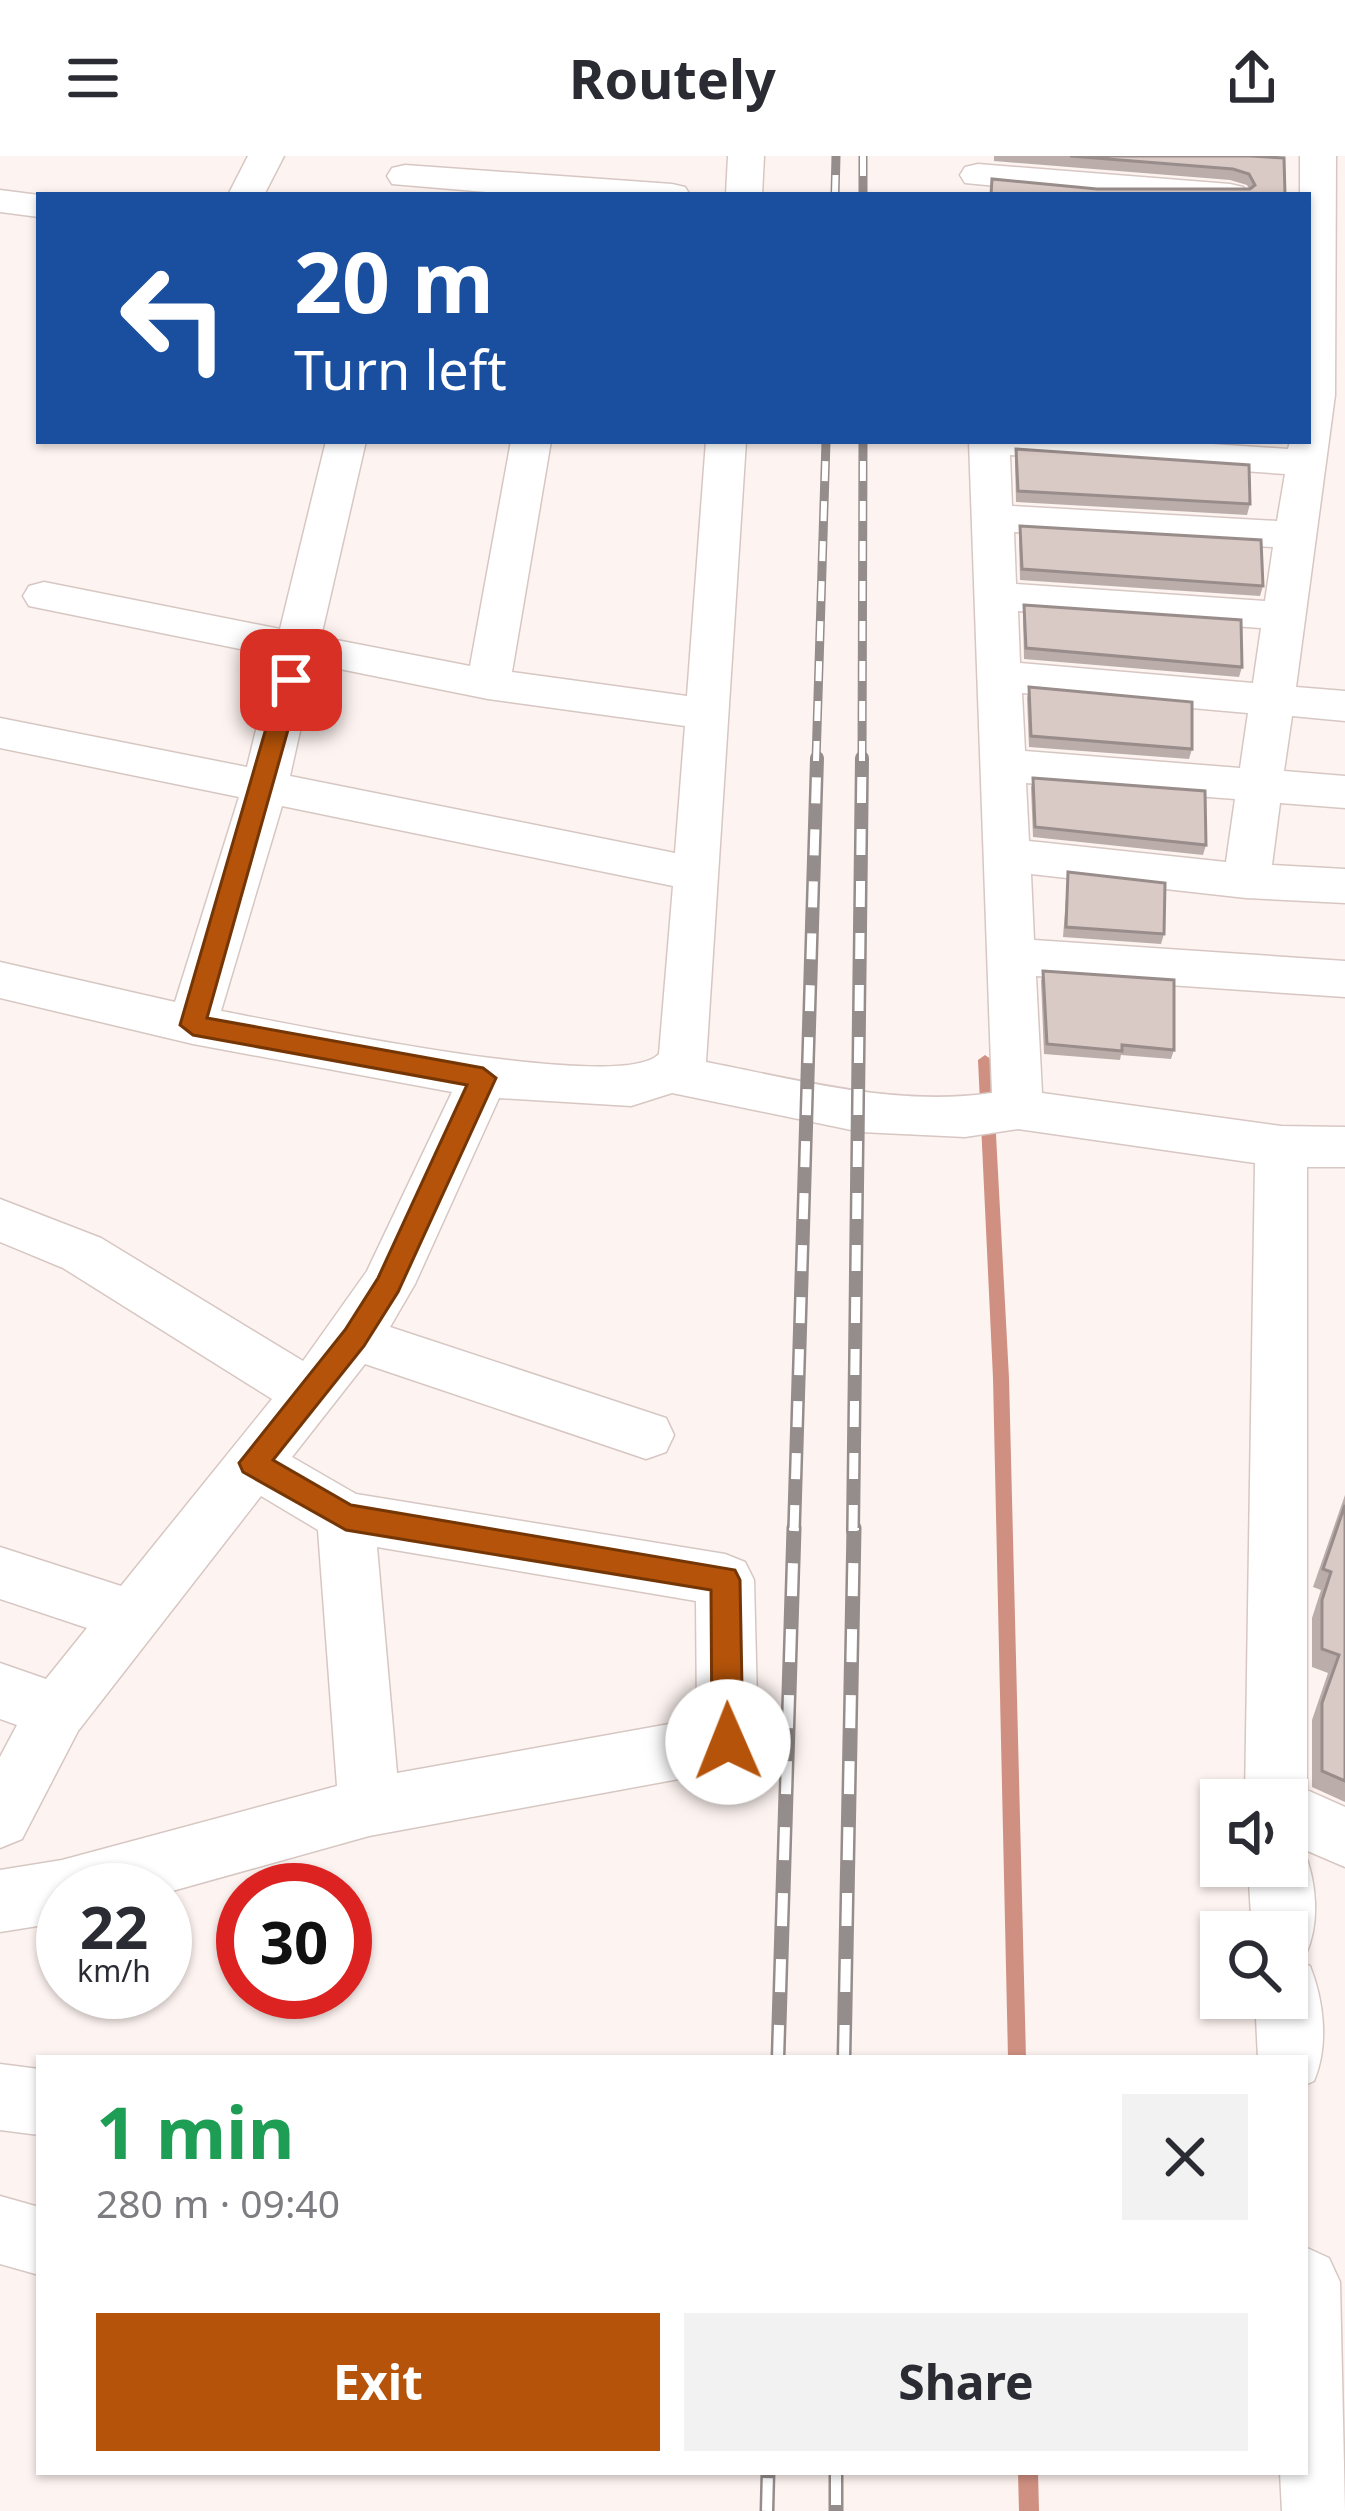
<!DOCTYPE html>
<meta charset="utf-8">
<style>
:root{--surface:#fff;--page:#f2f2f3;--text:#2b2b33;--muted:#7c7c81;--accent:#b45309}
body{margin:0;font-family:"Noto Sans",sans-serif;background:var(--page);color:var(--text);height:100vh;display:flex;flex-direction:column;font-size:45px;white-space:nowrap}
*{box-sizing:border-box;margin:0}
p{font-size:39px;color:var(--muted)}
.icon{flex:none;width:66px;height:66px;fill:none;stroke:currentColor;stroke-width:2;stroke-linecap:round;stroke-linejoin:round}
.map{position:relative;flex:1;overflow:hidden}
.side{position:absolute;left:36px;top:1899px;width:1272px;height:420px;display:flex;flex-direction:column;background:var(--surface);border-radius:0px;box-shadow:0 3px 9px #0004}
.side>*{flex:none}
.hud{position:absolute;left:36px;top:36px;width:1275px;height:252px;border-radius:0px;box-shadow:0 3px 9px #0004;background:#1a4fa0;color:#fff;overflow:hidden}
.controls{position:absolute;left:1200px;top:1623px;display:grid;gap:24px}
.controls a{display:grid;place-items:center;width:108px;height:108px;border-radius:0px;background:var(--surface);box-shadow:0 3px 9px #0004;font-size:60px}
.speed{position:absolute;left:36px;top:1707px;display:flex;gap:24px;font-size:60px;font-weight:700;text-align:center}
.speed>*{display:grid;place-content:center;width:156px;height:156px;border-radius:50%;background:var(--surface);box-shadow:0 3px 9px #0004;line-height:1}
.speed small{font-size:30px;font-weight:400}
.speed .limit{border:18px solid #d22;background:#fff;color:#111}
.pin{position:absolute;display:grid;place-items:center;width:102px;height:102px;color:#fff;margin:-51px;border-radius:24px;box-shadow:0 6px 18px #0006}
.me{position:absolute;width:132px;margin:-66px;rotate:359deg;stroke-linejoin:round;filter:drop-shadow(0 0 9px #0008)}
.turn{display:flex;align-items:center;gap:42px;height:252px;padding:0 60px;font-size:54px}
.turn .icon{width:156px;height:156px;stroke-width:2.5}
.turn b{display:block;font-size:84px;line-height:102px}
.round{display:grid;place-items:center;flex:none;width:126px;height:126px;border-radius:0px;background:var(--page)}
.overview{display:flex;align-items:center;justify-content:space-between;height:204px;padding:0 60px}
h1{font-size:72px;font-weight:700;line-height:90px;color:#1e9e55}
.cta{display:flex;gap:24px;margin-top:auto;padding:24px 60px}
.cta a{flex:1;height:138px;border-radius:0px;background:var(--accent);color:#fff;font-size:48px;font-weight:700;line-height:138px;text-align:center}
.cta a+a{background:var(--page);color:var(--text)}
header{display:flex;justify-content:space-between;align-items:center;height:156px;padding:0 60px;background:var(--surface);font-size:54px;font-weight:700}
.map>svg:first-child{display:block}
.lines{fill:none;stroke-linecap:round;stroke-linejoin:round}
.stream{fill:#d09081;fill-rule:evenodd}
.minor-casing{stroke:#d7c7c3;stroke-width:3}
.minor{fill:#fff;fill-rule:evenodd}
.rail-far2-casing{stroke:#958d8b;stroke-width:9}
.rail-far1-casing{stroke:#958d8b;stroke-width:14}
.rail-casing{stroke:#958d8b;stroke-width:15}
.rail-far2{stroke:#fff;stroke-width:6;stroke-dasharray:20;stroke-linecap:butt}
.rail-far1{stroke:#fff;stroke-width:9;stroke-dasharray:26;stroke-linecap:butt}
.rail{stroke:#fff;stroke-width:10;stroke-dasharray:33;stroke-linecap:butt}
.wall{fill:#bbaeaa}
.building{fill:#dacac6;stroke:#998d8b;stroke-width:3}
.route{fill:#b45309;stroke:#753606;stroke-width:3}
</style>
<header><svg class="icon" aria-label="menu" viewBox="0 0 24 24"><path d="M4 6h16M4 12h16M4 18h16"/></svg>Routely<svg class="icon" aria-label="share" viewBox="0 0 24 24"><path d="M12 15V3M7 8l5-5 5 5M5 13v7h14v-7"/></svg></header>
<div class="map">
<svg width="1345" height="2355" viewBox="0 0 1345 2355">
<rect width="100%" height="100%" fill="#fdf3f0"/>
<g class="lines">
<g class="stream">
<path d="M985 899 992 904 1009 1222 1026 1902H1008L993 1222 978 904Z"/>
<path d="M1018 2316H1038L1039 2355H1019Z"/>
</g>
<defs>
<g id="minor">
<path d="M248 0H284L264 39H228Z"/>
<path d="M728 0H764L762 39H726Z"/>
<path d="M1300 0H1336L1335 239 1296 531 1345 535V565L1292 560 1284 615 1345 620V652L1280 647 1272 709 1345 713V747L1246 742 1031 718 1034 784 1345 805V841L1036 820 1042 937 1281 970 1345 971V1011H1307V1634L1345 1651V1711L1303 1693C1317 1725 1320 1767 1306 1798L1294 1803 1310 1810C1324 1845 1329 1890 1314 1925L1305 1929V1902H1258L1255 1842H1287V1776H1252L1248 1710H1287V1644H1245L1255 1007 1018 973 965 981 861 976 672 937 631 950 499 942 415 1128 390 1171 666 1262 674 1279 666 1296 646 1303 365 1208 292 1301 356 1338 725 1398 745 1406 754 1424 758 1586 749 1606 728 1614 369 1680 165 1737 63 1734V1766L0 1776V1714L62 1704 337 1630 318 1374 261 1340 78 1575 22 1683 0 1692V1601L17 1569 0 1563V1507L46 1523 87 1472 0 1443V1391L121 1430 272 1243 63 1112 0 1086V1043L101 1082 303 1205 367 1115 452 936 193 888 0 842V806L175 846 239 641 0 592V562L247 611 274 500 29 450 23 440 29 430 44 426 280 473 326 285H366L321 481 470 510 511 285H551L512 516 687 540 706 285H746L706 906C799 924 897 951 992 937L969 285H1167L1288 293 1290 285H1308V39H1300ZM1010 299 1285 318 1277 365 1012 350ZM1014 376 1273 391 1265 445 1016 428ZM1018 455 1261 472 1253 527 1020 507ZM315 508 488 543 685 570 675 697 290 620ZM1022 537 1248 557 1240 612 1025 595ZM1026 627 1235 643 1226 706 1029 685ZM282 650 673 730 659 898C621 939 287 867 221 855ZM377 1391 696 1445 697 1563 397 1617Z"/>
<path d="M978 8 1230 28 1243 31 1248 39H1095L965 27 960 19 965 11Z"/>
<path d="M405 9 672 28 685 31 690 39H522L392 28 387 20 392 12Z"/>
<path d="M0 34 39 39V61L0 56Z"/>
<path d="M0 1908 39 1913V1979L0 1974Z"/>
<path d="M0 2040 39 2051V2119L0 2108Z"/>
<path d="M1305 2091 1329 2102 1340 2126 1345 2355H1282L1280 2316H1305Z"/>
</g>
</defs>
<use href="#minor" class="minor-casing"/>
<use href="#minor" class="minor"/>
<defs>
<g id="rail-far2">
<path d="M863 0V39"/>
<path d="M835 39 836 0"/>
<path d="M816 605 826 285"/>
<path d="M862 605 863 285"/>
</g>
<g id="rail-far1">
<path d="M794 1375 817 602"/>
<path d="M853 1375 862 602"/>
</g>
<g id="rail">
<path d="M778 1902 794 1372"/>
<path d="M844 1902 854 1372"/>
<path d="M836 2316V2355"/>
<path d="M767 2355 768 2316"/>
</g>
</defs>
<use href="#rail-far2" class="rail-far2-casing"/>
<use href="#rail-far1" class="rail-far1-casing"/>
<use href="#rail" class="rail-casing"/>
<use href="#rail-far2" class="rail-far2"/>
<use href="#rail-far1" class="rail-far1"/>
<use href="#rail" class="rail"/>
</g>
<g class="wall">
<path d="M994 0H1250L1285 39 1097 33H1249L1247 29 1230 24 994 5Z"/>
<path d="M1235 285H1278L1277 288Z"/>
<path d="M1016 293 1250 348 1247 359 1016 346 1015 304Z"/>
<path d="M1020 370 1263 430 1260 440 1020 424 1019 381Z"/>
<path d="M1024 449 1242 511 1239 521 1024 503 1023 460Z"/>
<path d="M1029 531 1192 593 1189 603 1029 591 1027 542Z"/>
<path d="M1033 622 1206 689 1203 699 1033 681 1031 632Z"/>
<path d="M1068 716 1164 778 1161 788 1063 781Z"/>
<path d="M1043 815 1174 894 1171 903 1121 899 1120 904 1044 898 1041 825Z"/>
<path d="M1345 1339V1646L1312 1631V1564L1328 1517 1312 1511V1462L1321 1434 1313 1431Z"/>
</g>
<g class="building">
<path d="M1070 0H1250L1284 2 1285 39H991L992 23 1097 33H1250L1255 29 1249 18 1233 13Z"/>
<path d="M1016 293 1249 309 1250 348 1018 335Z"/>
<path d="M1020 370 1261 384 1263 430 1022 413Z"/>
<path d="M1024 449 1241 464 1242 511 1026 492Z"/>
<path d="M1029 531 1192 546V593L1031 580Z"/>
<path d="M1033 622 1205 635 1206 689 1035 671Z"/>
<path d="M1068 716 1165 727 1164 778 1066 771Z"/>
<path d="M1043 815 1174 824V894L1122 889V895L1047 888Z"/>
<path d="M1345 1349V1625L1322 1615V1547L1339 1499 1322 1493V1444L1331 1416 1323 1413Z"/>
</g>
<path class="route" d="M291 516 302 524 207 862 483 912 496 922 398 1136 364 1190 273 1304 351 1349 735 1414 740 1424 743 1586 739 1596 728 1600 717 1596 712 1586 711 1434 346 1374 243 1316 239 1307 345 1174 378 1122 467 929 193 879 180 869 280 524Z"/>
</svg>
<div class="controls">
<a><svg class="icon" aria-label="sound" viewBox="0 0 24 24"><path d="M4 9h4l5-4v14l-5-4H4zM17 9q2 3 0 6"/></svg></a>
<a><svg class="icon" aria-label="search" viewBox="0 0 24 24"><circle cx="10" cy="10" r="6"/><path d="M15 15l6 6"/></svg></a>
</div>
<div class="speed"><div>22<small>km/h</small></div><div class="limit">30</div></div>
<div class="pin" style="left:291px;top:524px;background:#d93025"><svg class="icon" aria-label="arrive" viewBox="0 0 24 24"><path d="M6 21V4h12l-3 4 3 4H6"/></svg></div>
<svg class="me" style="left:728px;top:1586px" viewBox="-20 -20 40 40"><circle r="19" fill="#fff"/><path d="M0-13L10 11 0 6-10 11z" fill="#b45309"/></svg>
<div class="hud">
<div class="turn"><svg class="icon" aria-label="left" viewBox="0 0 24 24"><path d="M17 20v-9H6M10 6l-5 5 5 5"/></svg><div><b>20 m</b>Turn left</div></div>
</div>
<section class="side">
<div class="overview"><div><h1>1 min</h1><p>280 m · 09:40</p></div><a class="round"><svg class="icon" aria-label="close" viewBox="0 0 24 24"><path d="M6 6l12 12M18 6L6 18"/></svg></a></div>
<div class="cta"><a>Exit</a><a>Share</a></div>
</section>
</div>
